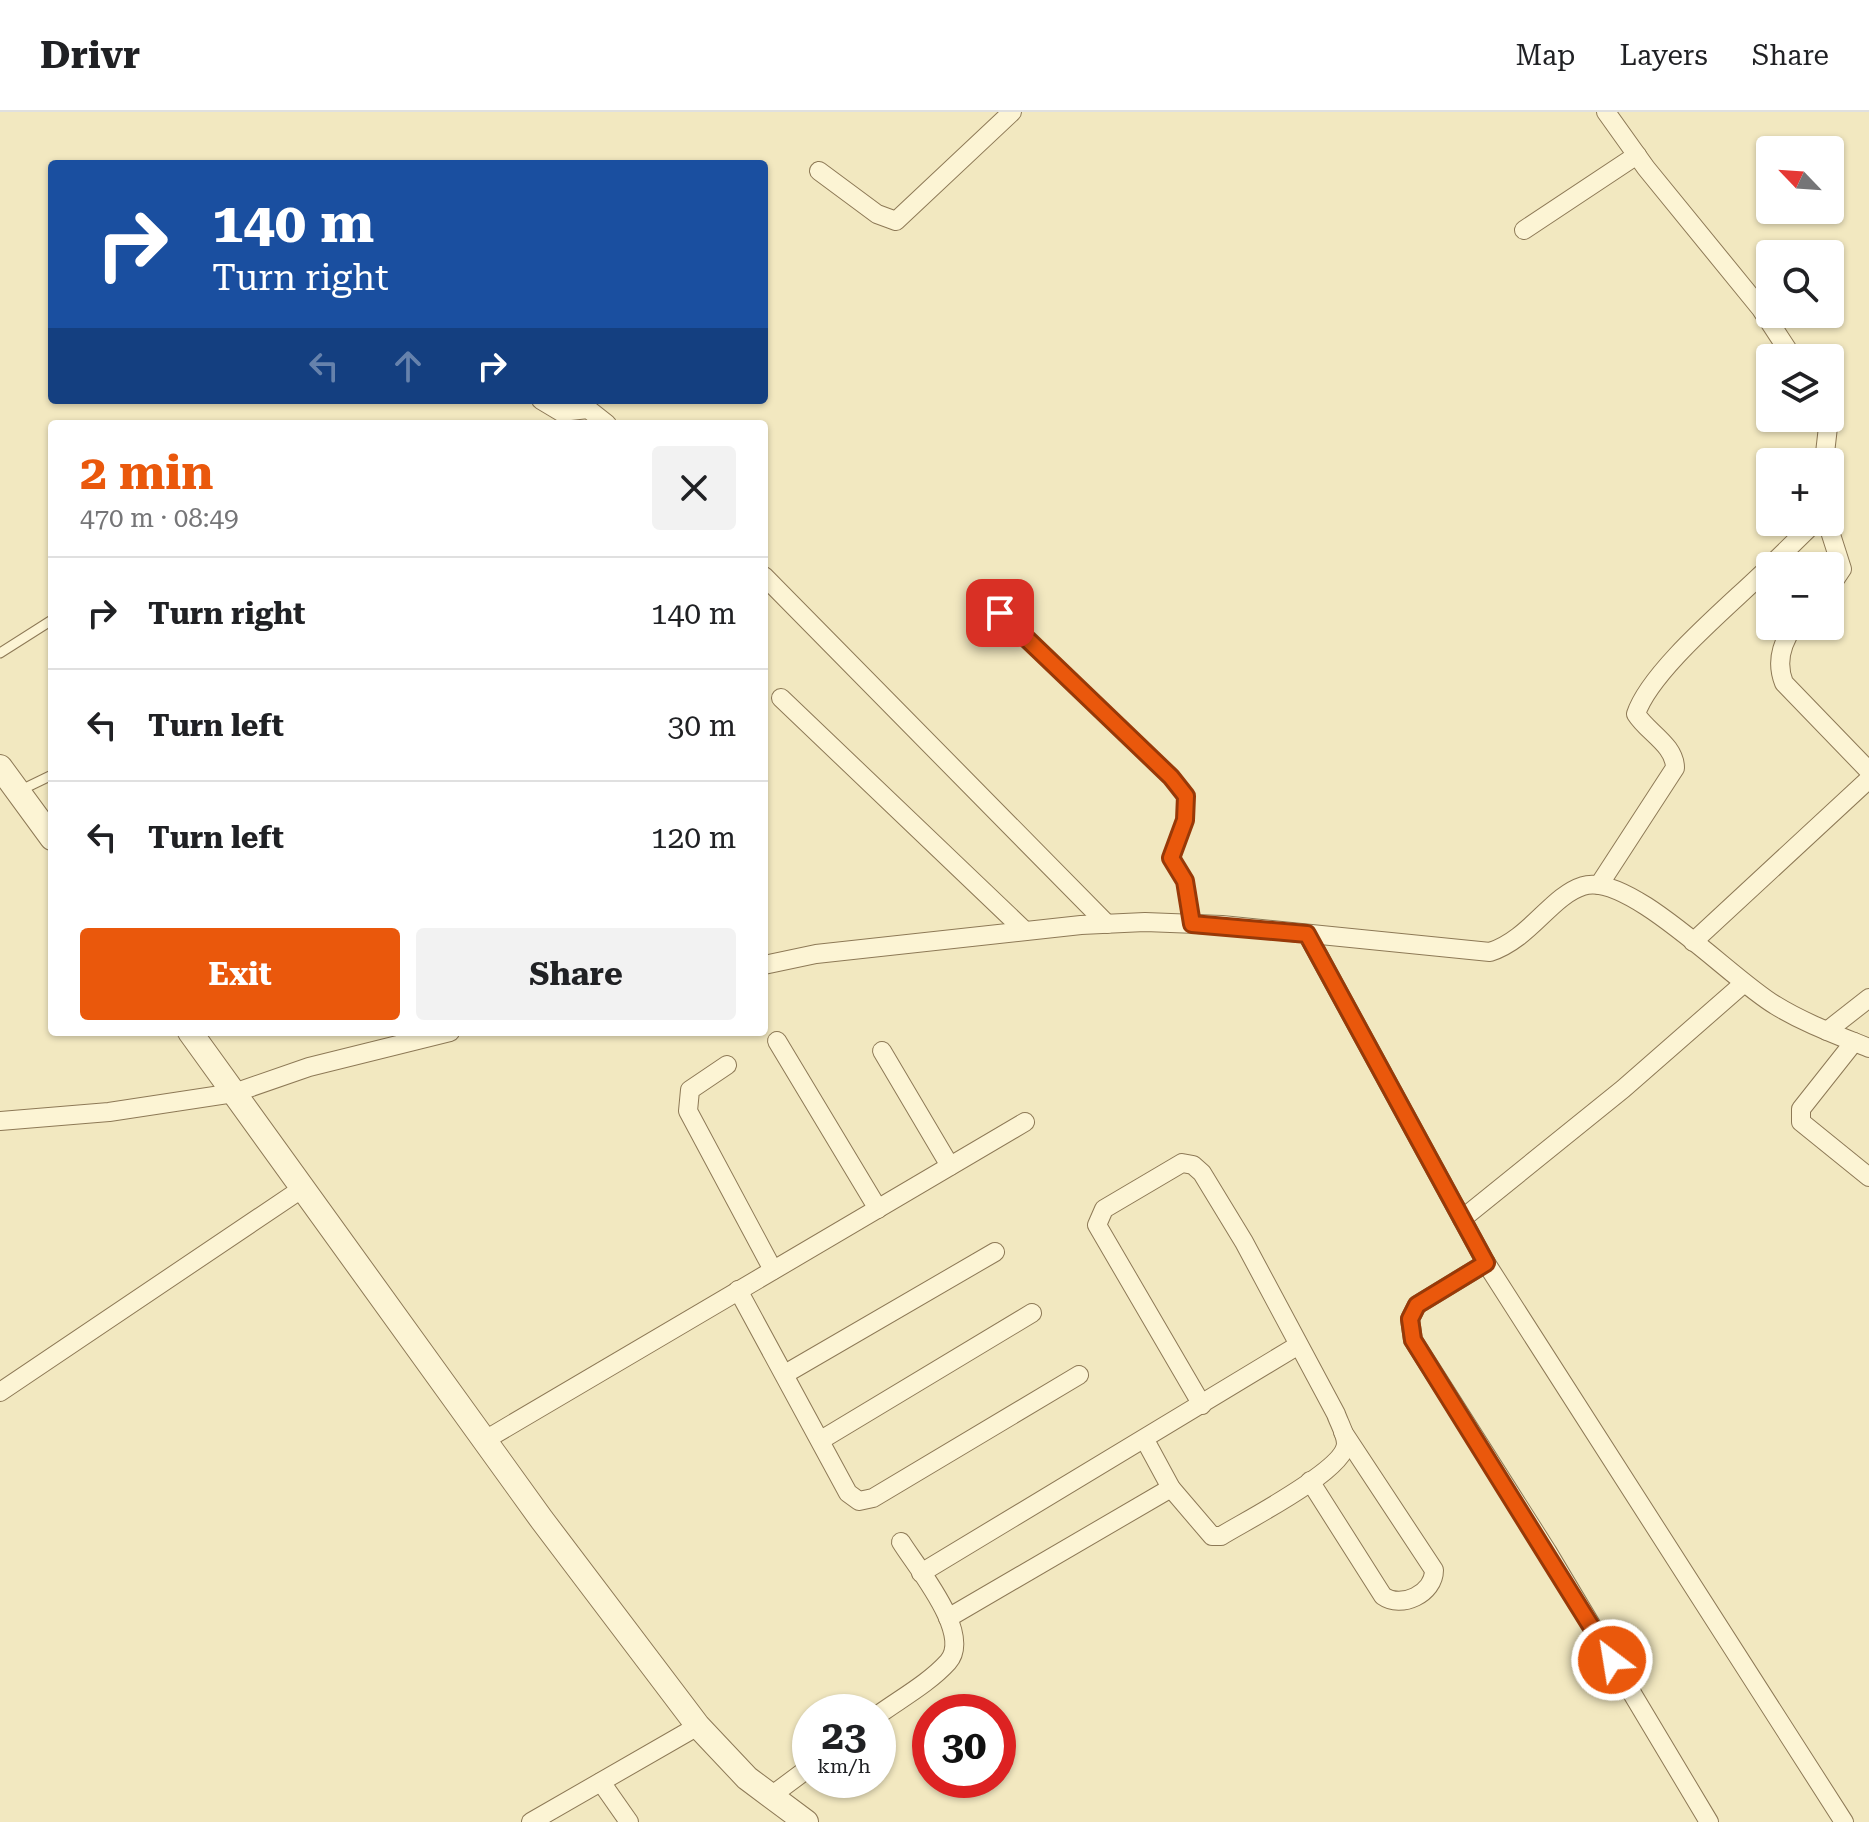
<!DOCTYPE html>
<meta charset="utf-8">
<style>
:root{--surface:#fff;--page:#f2f2f2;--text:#202124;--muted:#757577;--line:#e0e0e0;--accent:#ea580c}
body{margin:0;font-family:"Roboto Serif",serif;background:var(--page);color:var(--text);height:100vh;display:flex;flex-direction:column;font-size:30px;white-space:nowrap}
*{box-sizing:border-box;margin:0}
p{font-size:26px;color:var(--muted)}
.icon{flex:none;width:44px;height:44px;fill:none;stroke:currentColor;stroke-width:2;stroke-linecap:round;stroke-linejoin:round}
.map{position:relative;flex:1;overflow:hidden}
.side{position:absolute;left:48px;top:308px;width:720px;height:616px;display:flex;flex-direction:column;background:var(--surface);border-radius:8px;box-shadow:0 2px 6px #0004}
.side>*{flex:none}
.top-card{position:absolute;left:48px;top:48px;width:720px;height:244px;border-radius:8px;box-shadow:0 2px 6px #0004;background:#1a4fa0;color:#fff;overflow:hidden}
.needle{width:52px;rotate:295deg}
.fabs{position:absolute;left:1756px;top:24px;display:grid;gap:16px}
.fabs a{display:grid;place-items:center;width:88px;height:88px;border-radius:8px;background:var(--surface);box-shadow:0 2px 6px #0004;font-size:40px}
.speed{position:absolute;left:792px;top:1582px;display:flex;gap:16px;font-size:40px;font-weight:700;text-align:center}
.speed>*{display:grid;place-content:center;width:104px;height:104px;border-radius:50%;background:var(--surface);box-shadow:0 2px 6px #0004;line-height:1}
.speed small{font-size:20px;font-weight:400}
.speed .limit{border:12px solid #d22;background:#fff;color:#111}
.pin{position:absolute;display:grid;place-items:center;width:68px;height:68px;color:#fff;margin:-34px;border-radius:16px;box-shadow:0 4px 12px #0006}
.me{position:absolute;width:88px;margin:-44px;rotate:329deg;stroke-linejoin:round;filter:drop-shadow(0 0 6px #0008)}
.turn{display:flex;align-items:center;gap:28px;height:168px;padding:0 32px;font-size:36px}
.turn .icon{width:104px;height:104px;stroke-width:2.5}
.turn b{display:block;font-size:56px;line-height:68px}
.lanes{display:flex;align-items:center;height:76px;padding:0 32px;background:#0003;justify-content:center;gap:40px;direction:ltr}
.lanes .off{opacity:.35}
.round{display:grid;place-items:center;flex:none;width:84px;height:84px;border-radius:8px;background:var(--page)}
.summary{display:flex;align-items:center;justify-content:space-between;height:136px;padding:0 32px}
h1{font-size:48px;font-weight:700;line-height:60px;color:var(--accent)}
.action{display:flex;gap:16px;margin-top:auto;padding:16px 32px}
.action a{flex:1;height:92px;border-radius:8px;background:var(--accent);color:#fff;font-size:32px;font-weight:700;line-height:92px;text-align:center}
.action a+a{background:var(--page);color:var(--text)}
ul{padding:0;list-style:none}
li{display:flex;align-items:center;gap:24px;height:112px;padding:0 32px;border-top:2px solid var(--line)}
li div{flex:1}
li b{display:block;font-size:30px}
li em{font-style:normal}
header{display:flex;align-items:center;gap:48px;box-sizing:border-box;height:112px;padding:0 40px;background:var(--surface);border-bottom:2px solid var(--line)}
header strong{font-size:38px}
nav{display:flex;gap:44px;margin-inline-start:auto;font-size:28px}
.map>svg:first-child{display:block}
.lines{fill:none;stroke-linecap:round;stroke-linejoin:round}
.service-casing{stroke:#8d7956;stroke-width:11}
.minor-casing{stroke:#8d7956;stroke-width:20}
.tertiary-casing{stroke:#8d7956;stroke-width:26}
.service{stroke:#fcf4d4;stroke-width:9}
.minor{stroke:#fcf4d4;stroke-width:18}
.tertiary{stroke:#fcf4d4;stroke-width:24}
.route-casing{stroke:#983908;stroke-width:20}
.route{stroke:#ea580c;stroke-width:14}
</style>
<header>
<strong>Drivr</strong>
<nav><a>Map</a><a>Layers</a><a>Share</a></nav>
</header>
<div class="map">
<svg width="1869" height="1710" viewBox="0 0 1869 1710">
<rect width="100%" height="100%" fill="#f2e8c0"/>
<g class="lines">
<defs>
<g id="service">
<path d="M979 482 1171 665 1186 684 1185 708 1171 746 1185 769 1192 812"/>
<path d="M0 541 52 508"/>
<path d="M21 678 52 663"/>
</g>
<g id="minor">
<path d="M1606 0 1646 56 1761 197 1793 246"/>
<path d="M819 59 877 102 896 109 1012 0"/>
<path d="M1524 118 1637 43"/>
<path d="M541 288 561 300 588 297 607 312"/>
<path d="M1824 350 1829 306"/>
<path d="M1827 410 1842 457 1830 475"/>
<path d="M1770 454 1815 410"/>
<path d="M764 464 1107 812"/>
<path d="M1794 514C1781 532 1776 551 1784 571L1869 659"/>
<path d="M781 586 1025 819"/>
<path d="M1599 773 1675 656C1675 633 1647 620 1636 602 1651 557 1734 490 1770 454"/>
<path d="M1307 822 1486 1151 1844 1710"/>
<path d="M1693 830 1869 667"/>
<path d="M764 853 816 842 1081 813 1145 810 1222 813 1490 840C1530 827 1551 784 1583 774 1629 759 1732 868 1775 893 1804 911 1837 923 1869 936"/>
<path d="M1827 919 1869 886"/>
<path d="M777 929 878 1097"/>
<path d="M1854 930 1801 997V1010L1869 1065"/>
<path d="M882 939 950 1054"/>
<path d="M727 953 690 978 688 999 773 1158"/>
<path d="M0 1009 109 1000 234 981 309 955 450 920"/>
<path d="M1462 1107 1623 977 1743 872"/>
<path d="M1486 1151 1417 1193 1410 1207 1413 1228 1547 1439 1709 1710"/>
<path d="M738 1178 848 1381 859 1389 873 1386 1079 1263"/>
<path d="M785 1262 995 1140"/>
<path d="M0 1280 303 1076"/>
<path d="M485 1328 1025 1010"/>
<path d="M821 1328 1032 1201"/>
<path d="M1145 1328 1171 1376 1212 1424H1221C1245 1409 1344 1359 1346 1332 1346 1322 1339 1311 1336 1302L1244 1130 1202 1061 1193 1053 1182 1051 1104 1097 1097 1113 1202 1293"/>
<path d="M1310 1369 1383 1484C1401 1497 1434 1482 1434 1458L1343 1320"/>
<path d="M921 1461 1297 1234"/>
<path d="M948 1506 1171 1376"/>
<path d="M878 1603C900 1587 929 1571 948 1550 973 1522 917 1456 901 1430"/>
<path d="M601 1670 629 1710"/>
<path d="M771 1684 810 1655"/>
<path d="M531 1710 698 1614"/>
</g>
<g id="tertiary">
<path d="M0 655 52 726"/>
<path d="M190 920 542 1408 698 1614 747 1666 806 1710"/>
</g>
</defs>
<use href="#service" class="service-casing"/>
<use href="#minor" class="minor-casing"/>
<use href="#tertiary" class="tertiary-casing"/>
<use href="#service" class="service"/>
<use href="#minor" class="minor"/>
<use href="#tertiary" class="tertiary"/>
</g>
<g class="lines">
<defs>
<path id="route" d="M1000 501 1171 665 1186 684 1185 708 1171 746 1185 769 1192 812 1307 822 1486 1151 1417 1193 1410 1207 1413 1228 1612 1548"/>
</defs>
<use href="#route" class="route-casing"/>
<use href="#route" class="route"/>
</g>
</svg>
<div class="fabs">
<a><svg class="needle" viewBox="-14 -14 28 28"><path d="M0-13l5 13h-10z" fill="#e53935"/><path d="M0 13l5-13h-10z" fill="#757577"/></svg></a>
<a><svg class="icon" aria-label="search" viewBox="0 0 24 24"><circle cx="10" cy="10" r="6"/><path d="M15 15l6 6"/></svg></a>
<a><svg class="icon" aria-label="layers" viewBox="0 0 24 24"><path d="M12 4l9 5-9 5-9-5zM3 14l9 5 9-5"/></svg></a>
<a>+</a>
<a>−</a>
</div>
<div class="speed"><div>23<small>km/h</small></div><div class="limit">30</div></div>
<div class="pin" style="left:1000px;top:501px;background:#d93025"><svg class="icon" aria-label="arrive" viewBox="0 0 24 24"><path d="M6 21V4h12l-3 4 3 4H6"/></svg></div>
<svg class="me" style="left:1612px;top:1548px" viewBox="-20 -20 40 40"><circle r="17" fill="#ea580c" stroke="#fff" stroke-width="3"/><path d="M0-11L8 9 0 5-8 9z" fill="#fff"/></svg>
<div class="top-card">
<div class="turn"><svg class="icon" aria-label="right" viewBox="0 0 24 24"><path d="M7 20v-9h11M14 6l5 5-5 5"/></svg><div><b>140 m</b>Turn right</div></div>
<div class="lanes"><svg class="icon off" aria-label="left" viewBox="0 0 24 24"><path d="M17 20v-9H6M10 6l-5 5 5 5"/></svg><svg class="icon off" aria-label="ahead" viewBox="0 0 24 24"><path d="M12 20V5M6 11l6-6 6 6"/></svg><svg class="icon" aria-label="right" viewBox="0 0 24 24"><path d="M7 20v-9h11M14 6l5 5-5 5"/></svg></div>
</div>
<section class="side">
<div class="summary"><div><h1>2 min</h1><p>470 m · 08:49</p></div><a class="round"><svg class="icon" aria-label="close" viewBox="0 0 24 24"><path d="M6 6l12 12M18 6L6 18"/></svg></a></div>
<ul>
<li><svg class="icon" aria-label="right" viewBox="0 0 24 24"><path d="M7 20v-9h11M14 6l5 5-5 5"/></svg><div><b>Turn right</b></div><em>140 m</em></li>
<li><svg class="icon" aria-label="left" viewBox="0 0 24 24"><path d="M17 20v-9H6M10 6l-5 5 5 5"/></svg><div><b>Turn left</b></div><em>30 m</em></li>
<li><svg class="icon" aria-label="left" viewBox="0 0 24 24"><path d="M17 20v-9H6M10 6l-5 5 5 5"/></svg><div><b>Turn left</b></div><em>120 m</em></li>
</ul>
<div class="action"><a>Exit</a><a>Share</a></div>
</section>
</div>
